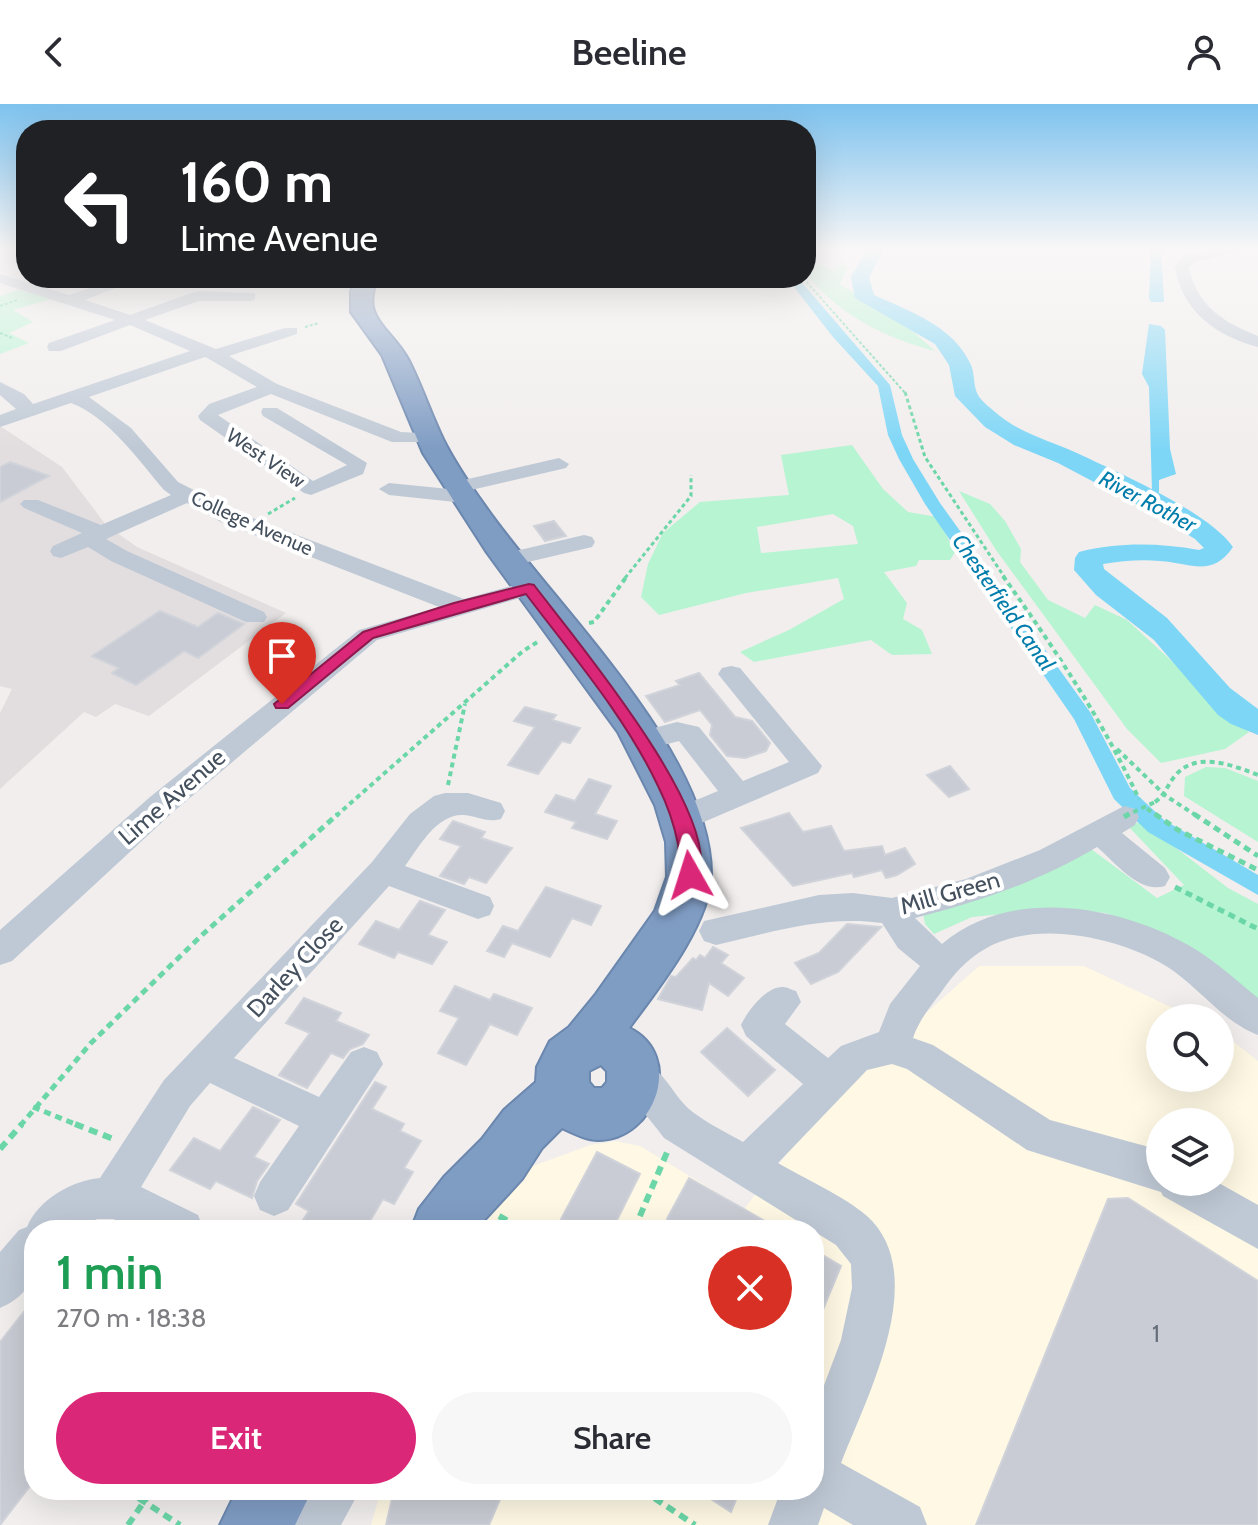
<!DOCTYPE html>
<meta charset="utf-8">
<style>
:root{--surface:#fff;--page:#f7f7f7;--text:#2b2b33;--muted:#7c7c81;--accent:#db2777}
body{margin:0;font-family:Cabin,sans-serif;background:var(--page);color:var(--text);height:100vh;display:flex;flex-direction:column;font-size:30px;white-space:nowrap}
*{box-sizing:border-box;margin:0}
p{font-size:26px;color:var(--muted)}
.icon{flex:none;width:44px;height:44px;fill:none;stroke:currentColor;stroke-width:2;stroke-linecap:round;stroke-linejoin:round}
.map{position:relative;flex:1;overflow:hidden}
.drawer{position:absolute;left:24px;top:1116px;width:800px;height:280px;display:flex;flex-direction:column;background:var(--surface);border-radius:32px;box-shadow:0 8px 32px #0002}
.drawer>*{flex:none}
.top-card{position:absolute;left:16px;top:16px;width:800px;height:168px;border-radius:32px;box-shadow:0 8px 32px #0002;background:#202124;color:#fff;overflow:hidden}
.tools{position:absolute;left:1146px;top:900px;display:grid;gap:16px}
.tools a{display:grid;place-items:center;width:88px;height:88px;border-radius:50%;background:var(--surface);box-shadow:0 8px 32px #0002;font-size:40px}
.pin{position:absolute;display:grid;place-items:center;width:68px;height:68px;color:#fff;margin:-82px -34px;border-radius:50% 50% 50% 0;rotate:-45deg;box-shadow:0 0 8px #0007}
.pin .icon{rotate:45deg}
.me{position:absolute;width:88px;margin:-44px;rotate:354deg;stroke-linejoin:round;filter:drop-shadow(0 0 6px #0008)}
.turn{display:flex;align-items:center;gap:28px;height:168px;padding:0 32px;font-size:36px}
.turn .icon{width:104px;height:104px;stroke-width:2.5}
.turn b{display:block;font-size:56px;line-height:68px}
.round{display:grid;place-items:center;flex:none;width:84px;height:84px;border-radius:42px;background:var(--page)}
.head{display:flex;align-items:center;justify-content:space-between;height:136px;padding:0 32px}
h1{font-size:48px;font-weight:600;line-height:60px;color:#1e9e55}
.action{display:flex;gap:16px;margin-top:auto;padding:16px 32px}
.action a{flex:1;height:92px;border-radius:48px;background:var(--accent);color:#fff;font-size:32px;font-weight:600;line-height:92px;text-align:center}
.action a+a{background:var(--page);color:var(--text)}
header{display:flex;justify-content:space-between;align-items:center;height:104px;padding:0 32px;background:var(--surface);font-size:36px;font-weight:600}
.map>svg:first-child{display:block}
.commercial{fill:#fef8e4;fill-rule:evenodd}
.education{fill:#e2dedf}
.green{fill:#b6f4d2;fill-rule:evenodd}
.water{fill:#7ed6f6}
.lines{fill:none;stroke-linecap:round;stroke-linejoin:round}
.stream{stroke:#7ed6f6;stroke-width:4}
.canal{fill:#7ed6f6;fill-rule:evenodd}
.river{fill:#7ed6f6;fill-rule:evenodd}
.building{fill:#c9ccd4;stroke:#d1d3da;stroke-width:2}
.highway-casing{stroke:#6b87ae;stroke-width:4}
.path-far4{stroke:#6bd6a7;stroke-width:2;stroke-dasharray:3 2;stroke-linecap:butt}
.path-far3{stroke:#6bd6a7;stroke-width:3;stroke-dasharray:4 3;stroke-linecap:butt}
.path-far2{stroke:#6bd6a7;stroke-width:4;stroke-dasharray:5 4;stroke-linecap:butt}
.path-far1{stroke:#6bd6a7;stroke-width:5;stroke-dasharray:7 5;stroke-linecap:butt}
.path{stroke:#6bd6a7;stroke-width:6;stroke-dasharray:9 6;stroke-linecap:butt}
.minor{fill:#bfc9d5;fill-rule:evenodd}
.highway{fill:#7f9cc3;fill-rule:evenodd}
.path-bridge-far1{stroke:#6bd6a7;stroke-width:4;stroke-dasharray:5 4;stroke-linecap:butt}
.path-bridge{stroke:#6bd6a7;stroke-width:5;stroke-dasharray:7 5;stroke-linecap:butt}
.route{fill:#db2777;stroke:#8e194d;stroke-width:2}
.labels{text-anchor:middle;stroke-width:8;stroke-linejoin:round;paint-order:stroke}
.far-street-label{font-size:20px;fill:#44505d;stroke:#fff}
.far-water-label{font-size:22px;font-style:italic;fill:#017dac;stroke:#fff}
.street-label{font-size:24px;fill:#44505d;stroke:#fff}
.near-number-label{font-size:24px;fill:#656f7b}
</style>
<header><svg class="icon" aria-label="back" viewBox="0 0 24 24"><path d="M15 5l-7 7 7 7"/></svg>Beeline<svg class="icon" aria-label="person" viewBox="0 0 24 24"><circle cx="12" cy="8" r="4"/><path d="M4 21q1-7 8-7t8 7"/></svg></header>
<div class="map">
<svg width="1258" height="1421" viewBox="0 0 1258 1421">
<rect width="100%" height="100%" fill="#f1eeed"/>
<path class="commercial" d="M979 862H1084L1194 914H1160V974H1220V927L1258 957V1421H371L381 1386H814V1126H471L533 1062 590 1041 616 1037 640 1042 744 1105 789 1047 869 960ZM1160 1018H1220V1078H1160Z"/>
<path class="education" d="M0 322 62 363 106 421 137 443 286 509 149 612 115 600 96 613 84 608 0 685V609L12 585 0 582Z"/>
<g class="green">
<path d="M806 154 834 166 840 156 848 165 840 180 910 225 935 247C885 234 838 210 806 170Z"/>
<path d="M18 186 54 194 13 206 33 218 9 229 29 239 0 250V192Z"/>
<path d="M852 341 883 385 908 408 937 413 955 448 950 456H919L916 462 884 468 907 499 903 515 922 526 932 550 892 551 871 536 754 558 740 548 789 526 844 495 838 474 746 489 659 511 641 493 648 460 663 429 700 398 789 391 781 351ZM833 410 853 422 858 440 761 449 757 423Z"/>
<path d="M959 387 990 400 1005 417 1021 445 1020 458 1048 496 1085 514 1095 501 1127 516 1249 628 1225 645 1161 659 1127 625 996 446Z"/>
<path d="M1206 663 1225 664 1258 677V738L1184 692 1185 673Z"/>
<path d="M1141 717 1228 784 1258 800V899L1158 829 1106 809 1056 805 972 813 934 830 925 820 923 809 1091 745 1157 794 1184 781 1129 723Z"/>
</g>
<g class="water">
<path d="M1151 146H1161L1164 198H1151L1149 194Z"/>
<path d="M1149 220 1161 222 1165 226 1170 345 1176 370 1159 376V388L1152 386 1149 283 1142 270Z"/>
</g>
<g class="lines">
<path class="stream" d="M1156 400 1157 381"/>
<path class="canal" d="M787 174H798L890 281 902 331 913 355 940 399 1090 608 1130 684 1164 716 1258 771V791L1148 728 1114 695 1074 615 925 400 899 355 888 331 878 282 833 233Z"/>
<path class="river" d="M866 146H884L869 173 874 191C909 207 954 222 971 261 975 270 973 282 978 291 982 298 993 306 1000 312 1022 330 1051 337 1077 349 1117 368 1209 408 1233 443 1212 474 1191 459 1160 457 1141 455 1122 457 1103 460L1104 465 1167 514 1230 584 1258 605V631L1231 620 1218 611 1154 536 1096 491 1074 466 1075 454 1079 448C1120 438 1158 439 1199 446L1204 444 1195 435 1147 406 1058 359 1014 341 985 323 955 292 949 261 935 240 855 194 851 173Z"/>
</g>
<g class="building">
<path d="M10 358 49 372 0 398V363Z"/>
<path d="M554 417 566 432 545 437 534 422Z"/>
<path d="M160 507 198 523 218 509 244 520 198 554 184 547 136 581 112 569 119 564 92 552Z"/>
<path d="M699 569 735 613 752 617 770 639 766 647 745 654 727 652 710 631 712 621 700 606 665 618 646 592 680 581 676 577Z"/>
<path d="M525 603 556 611 552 616 580 624 570 639 562 637 538 670 508 661 535 623 514 617Z"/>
<path d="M950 662 969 685 949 693 927 671Z"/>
<path d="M589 675 611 682 595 710 617 717 607 735 572 724 576 718 545 708 556 691 575 697Z"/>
<path d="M789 709 803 728 831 722 844 747 882 742 885 751 905 744 915 760 897 771 886 774 882 766 854 773 852 769 793 782 741 724Z"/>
<path d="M453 717 485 728 481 734 512 744 486 779 469 773 464 780 440 772 461 742 440 735Z"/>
<path d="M546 783 601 802 591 821 572 814 550 853 512 839 504 853 487 847 503 822 518 827Z"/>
<path d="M420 797 445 806 428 831 447 838 432 860 398 848 394 854 359 840 376 817 399 826Z"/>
<path d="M847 820 881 823 838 868 811 880 795 859 819 849Z"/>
<path d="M713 843 728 851 721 859 744 874 728 892 709 879 702 906 658 895 671 872 676 873 693 854 696 856 700 851 705 854Z"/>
<path d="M455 882 490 896 494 890 532 904 517 931 490 920 466 961 438 949 459 914 440 907Z"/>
<path d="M304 894 341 909 336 917 369 931 363 940 350 945 343 954 331 949 307 984 279 971 310 929 286 919Z"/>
<path d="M727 924 775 966 748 992 701 948Z"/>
<path d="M375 978 386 983 372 1005 404 1020 400 1027 421 1037 404 1064 413 1068 394 1100 383 1095 367 1122 363 1120 359 1126H296L309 1107 296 1100Z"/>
<path d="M253 1003 280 1016 254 1053 269 1060 257 1077 252 1094 216 1077 210 1085 170 1066 194 1034 220 1047Z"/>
<path d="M597 1048 640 1070 612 1126H581L561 1115Z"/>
<path d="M689 1074 744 1105 780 1126H684L667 1115Z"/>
<path d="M1128 1094 1258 1177V1421H976L1108 1095Z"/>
<path d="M814 1146 841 1162 814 1227Z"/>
<path d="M34 1195V1377L0 1421V1238Z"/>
<path d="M394 1386H504L489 1421H386Z"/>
<path d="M697 1386H740L731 1408Z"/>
</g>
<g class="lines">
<defs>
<g id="highway">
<path d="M358 174H378C359 215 392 224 409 257 422 283 431 310 443 335 455 359 470 381 485 402 553 500 711 648 711 770 711 819 657 886 629 924 685 951 656 1036 598 1036 586 1036 573 1029 562 1024L542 1044 522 1075 475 1126H411L419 1105 444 1073 482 1035 504 1006 536 978 537 963 550 937 569 923 596 890 655 807 667 773 666 738 655 701 618 628 486 447 423 349 382 251 351 208V187ZM601 961 607 967V978L602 984H594L589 978V967Z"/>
<path d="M237 1386H312L295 1421H220Z"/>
</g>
</defs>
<use href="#highway" class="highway-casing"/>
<g class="path-far4">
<path d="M803 174 906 290"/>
<path d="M0 202 17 196"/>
<path d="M305 223 319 219"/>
<path d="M0 229 12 234"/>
</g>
<g class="path-far3">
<path d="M905 288 925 353 1005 474"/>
<path d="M268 410 295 394"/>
<path d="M625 474 691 392V371"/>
</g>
<g class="path-far2">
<path d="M1003 472C1056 547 1100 612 1139 695"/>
<path d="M589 519 594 518 627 472"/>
<path d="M1117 645 1166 692 1197 712"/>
<path d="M448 681 465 600"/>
<path d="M1155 698C1165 691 1167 682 1174 673 1195 646 1232 661 1258 671"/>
<path d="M1147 705 1158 712"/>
<path d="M336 712 523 547 539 537"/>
</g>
<g class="path-far1">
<path d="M1155 710 1178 726 1258 766"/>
<path d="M1194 710 1258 752"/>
<path d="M1175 783 1258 825"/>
<path d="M33 1003 80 1022"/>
<path d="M20 1022 91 939 202 831 338 710"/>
</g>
<g class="path">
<path d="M75 1020 116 1036"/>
<path d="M0 1045 22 1020"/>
<path d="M499 1112 525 1126"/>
<path d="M634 1126 668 1046"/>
<path d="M126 1386 180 1421"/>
<path d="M642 1386 695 1421"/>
<path d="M128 1421 152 1386"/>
</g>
<g class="minor">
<path d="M1212 146H1249L1194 158 1189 163C1197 202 1223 218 1258 232V243C1216 232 1182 207 1175 163L1184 151Z"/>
<path d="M0 170 69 191 120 174H141L85 196 130 211 197 187 255 189V195L250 197H199L145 216 216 245 285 224H297V230L229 252 277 280 401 328 437 330 440 334 437 338H392L271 290 218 311 313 377 347 361 263 312 261 308 263 304H277L367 359 363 370 311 391 304 389 200 316 198 312 209 300 257 283 209 255 205 253 89 293 131 324 178 378 237 408 464 495 529 477 537 479 541 484 537 489 377 536 172 709 12 857 0 861V826L150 693 359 526 439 503 221 418 187 399 106 435 127 447 264 508 267 513 264 518H246L111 457 88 443 61 454 53 452 50 447 53 442 82 429 24 404 20 400 24 396H38L101 421 171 391 164 386C138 356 110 314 71 299L0 323V311L16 305 0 291V278L24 290 33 300 190 247 130 221 61 247H49L47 243 49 239 115 216 0 179Z"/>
<path d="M559 354 569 360 566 364 467 387 475 393 465 399 389 391 379 385 389 379 449 385 451 379Z"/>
<path d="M584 431 592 433 595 438 592 443 511 462 503 460 500 455 503 450Z"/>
<path d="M731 562 740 564 822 662 818 669 692 723 681 726 670 723 666 715 670 707 718 687 679 637 641 647 631 644 627 637 631 630 677 618 699 623 743 677 789 658 718 570 722 564Z"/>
<path d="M445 689H468L501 699 505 707 501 715C486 719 478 712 464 711 437 709 419 743 405 762L490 793 494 802 490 811 478 815 389 782 234 954 319 993 351 948 364 943 377 948 383 960 288 1106 274 1112 260 1106 254 1092 260 1078 299 1022 210 979 190 1002 141 1083 198 1111 204 1126H142L113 1115H97L76 1126H34C34 1163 39 1187 0 1204V1148L19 1126 27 1123C39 1095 71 1077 100 1074L164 976 372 758 410 710 434 692Z"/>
<path d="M1124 702 1135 705 1139 713 1135 721 1122 729 1165 764 1170 773 1165 782C1139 790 1116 759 1097 743 1040 777 979 798 915 814L942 840C1009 782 1119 801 1190 842 1214 856 1236 876 1258 894V931C1223 918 1198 882 1166 862 1118 833 1035 815 985 845 967 855 953 871 942 887 930 903 919 916 913 934L933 941 1050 1016 1160 1046V1078H1217L1258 1101V1145L1163 1092 1161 1088 1027 1046 907 965 892 960 867 966 778 1059C805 1075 844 1092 867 1112 932 1171 866 1294 841 1359L920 1403 927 1421H853L824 1404 818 1421H768L781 1386H814V1308L841 1236 852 1184 851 1160 836 1141 664 1034C650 1014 626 991 617 971L623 959 636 954C667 965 671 992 694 1009 709 1020 727 1029 743 1038L803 980 746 932 741 921C747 908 766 882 783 883 788 883 791 886 796 887L801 898 785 920 828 954 841 942 879 928 890 900 920 862 898 844 882 819C825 811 772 828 716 841L704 837 699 827 704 817 819 791 853 789 892 794 966 775 1040 746Z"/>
<path d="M306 1386H360L341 1421H287Z"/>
</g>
<use href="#highway" class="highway"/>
<path class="path-bridge-far1" d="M1125 712 1155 698"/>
<path class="path-bridge" d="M1124 713 1129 710"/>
</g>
<linearGradient id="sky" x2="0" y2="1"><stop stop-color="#7dc2ee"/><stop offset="0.42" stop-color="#f9f7f7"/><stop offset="1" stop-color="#f9f7f7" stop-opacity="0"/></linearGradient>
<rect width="1258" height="345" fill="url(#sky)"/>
<path class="route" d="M529 480 534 481C571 530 728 716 697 776H683C677 765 680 752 678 740 674 720 667 700 658 682 625 612 572 551 526 490L373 534 288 604H276L274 600 363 528 454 499Z"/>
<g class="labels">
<g class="far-street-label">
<text transform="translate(266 354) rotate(34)" y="7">West View</text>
<text transform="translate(252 419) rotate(24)" y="7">College Avenue</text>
</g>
<g class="far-water-label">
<text transform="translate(1148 397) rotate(28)" y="8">River Rother</text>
<text transform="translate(1004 498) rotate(55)" y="8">Chesterfield Canal</text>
</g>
<g class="street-label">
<text transform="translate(172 693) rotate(-41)" y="8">Lime Avenue</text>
<text transform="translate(950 789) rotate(-16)" y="8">Mill Green</text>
<text transform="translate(295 863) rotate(-47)" y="8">Darley Close</text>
</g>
<g class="near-number-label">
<text x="1156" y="1238">1</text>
</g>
</g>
</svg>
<div class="tools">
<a><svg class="icon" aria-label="search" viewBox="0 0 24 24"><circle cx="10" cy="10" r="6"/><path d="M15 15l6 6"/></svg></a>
<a><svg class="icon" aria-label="layers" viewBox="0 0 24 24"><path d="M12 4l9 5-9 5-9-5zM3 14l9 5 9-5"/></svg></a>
</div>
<div class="pin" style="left:282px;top:600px;background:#d93025"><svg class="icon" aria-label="arrive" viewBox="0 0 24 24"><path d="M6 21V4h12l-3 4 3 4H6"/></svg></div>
<svg class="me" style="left:690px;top:771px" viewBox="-20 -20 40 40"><path d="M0-17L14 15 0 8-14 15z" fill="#db2777" stroke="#fff" stroke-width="4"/></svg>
<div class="top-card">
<div class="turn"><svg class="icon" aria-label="left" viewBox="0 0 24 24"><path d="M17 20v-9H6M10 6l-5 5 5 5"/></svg><div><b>160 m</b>Lime Avenue</div></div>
</div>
<section class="drawer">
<div class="head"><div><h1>1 min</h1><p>270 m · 18:38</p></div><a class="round" style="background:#d93025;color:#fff"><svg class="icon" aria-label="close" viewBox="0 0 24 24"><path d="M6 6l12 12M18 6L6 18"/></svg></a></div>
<div class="action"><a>Exit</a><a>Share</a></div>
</section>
</div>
